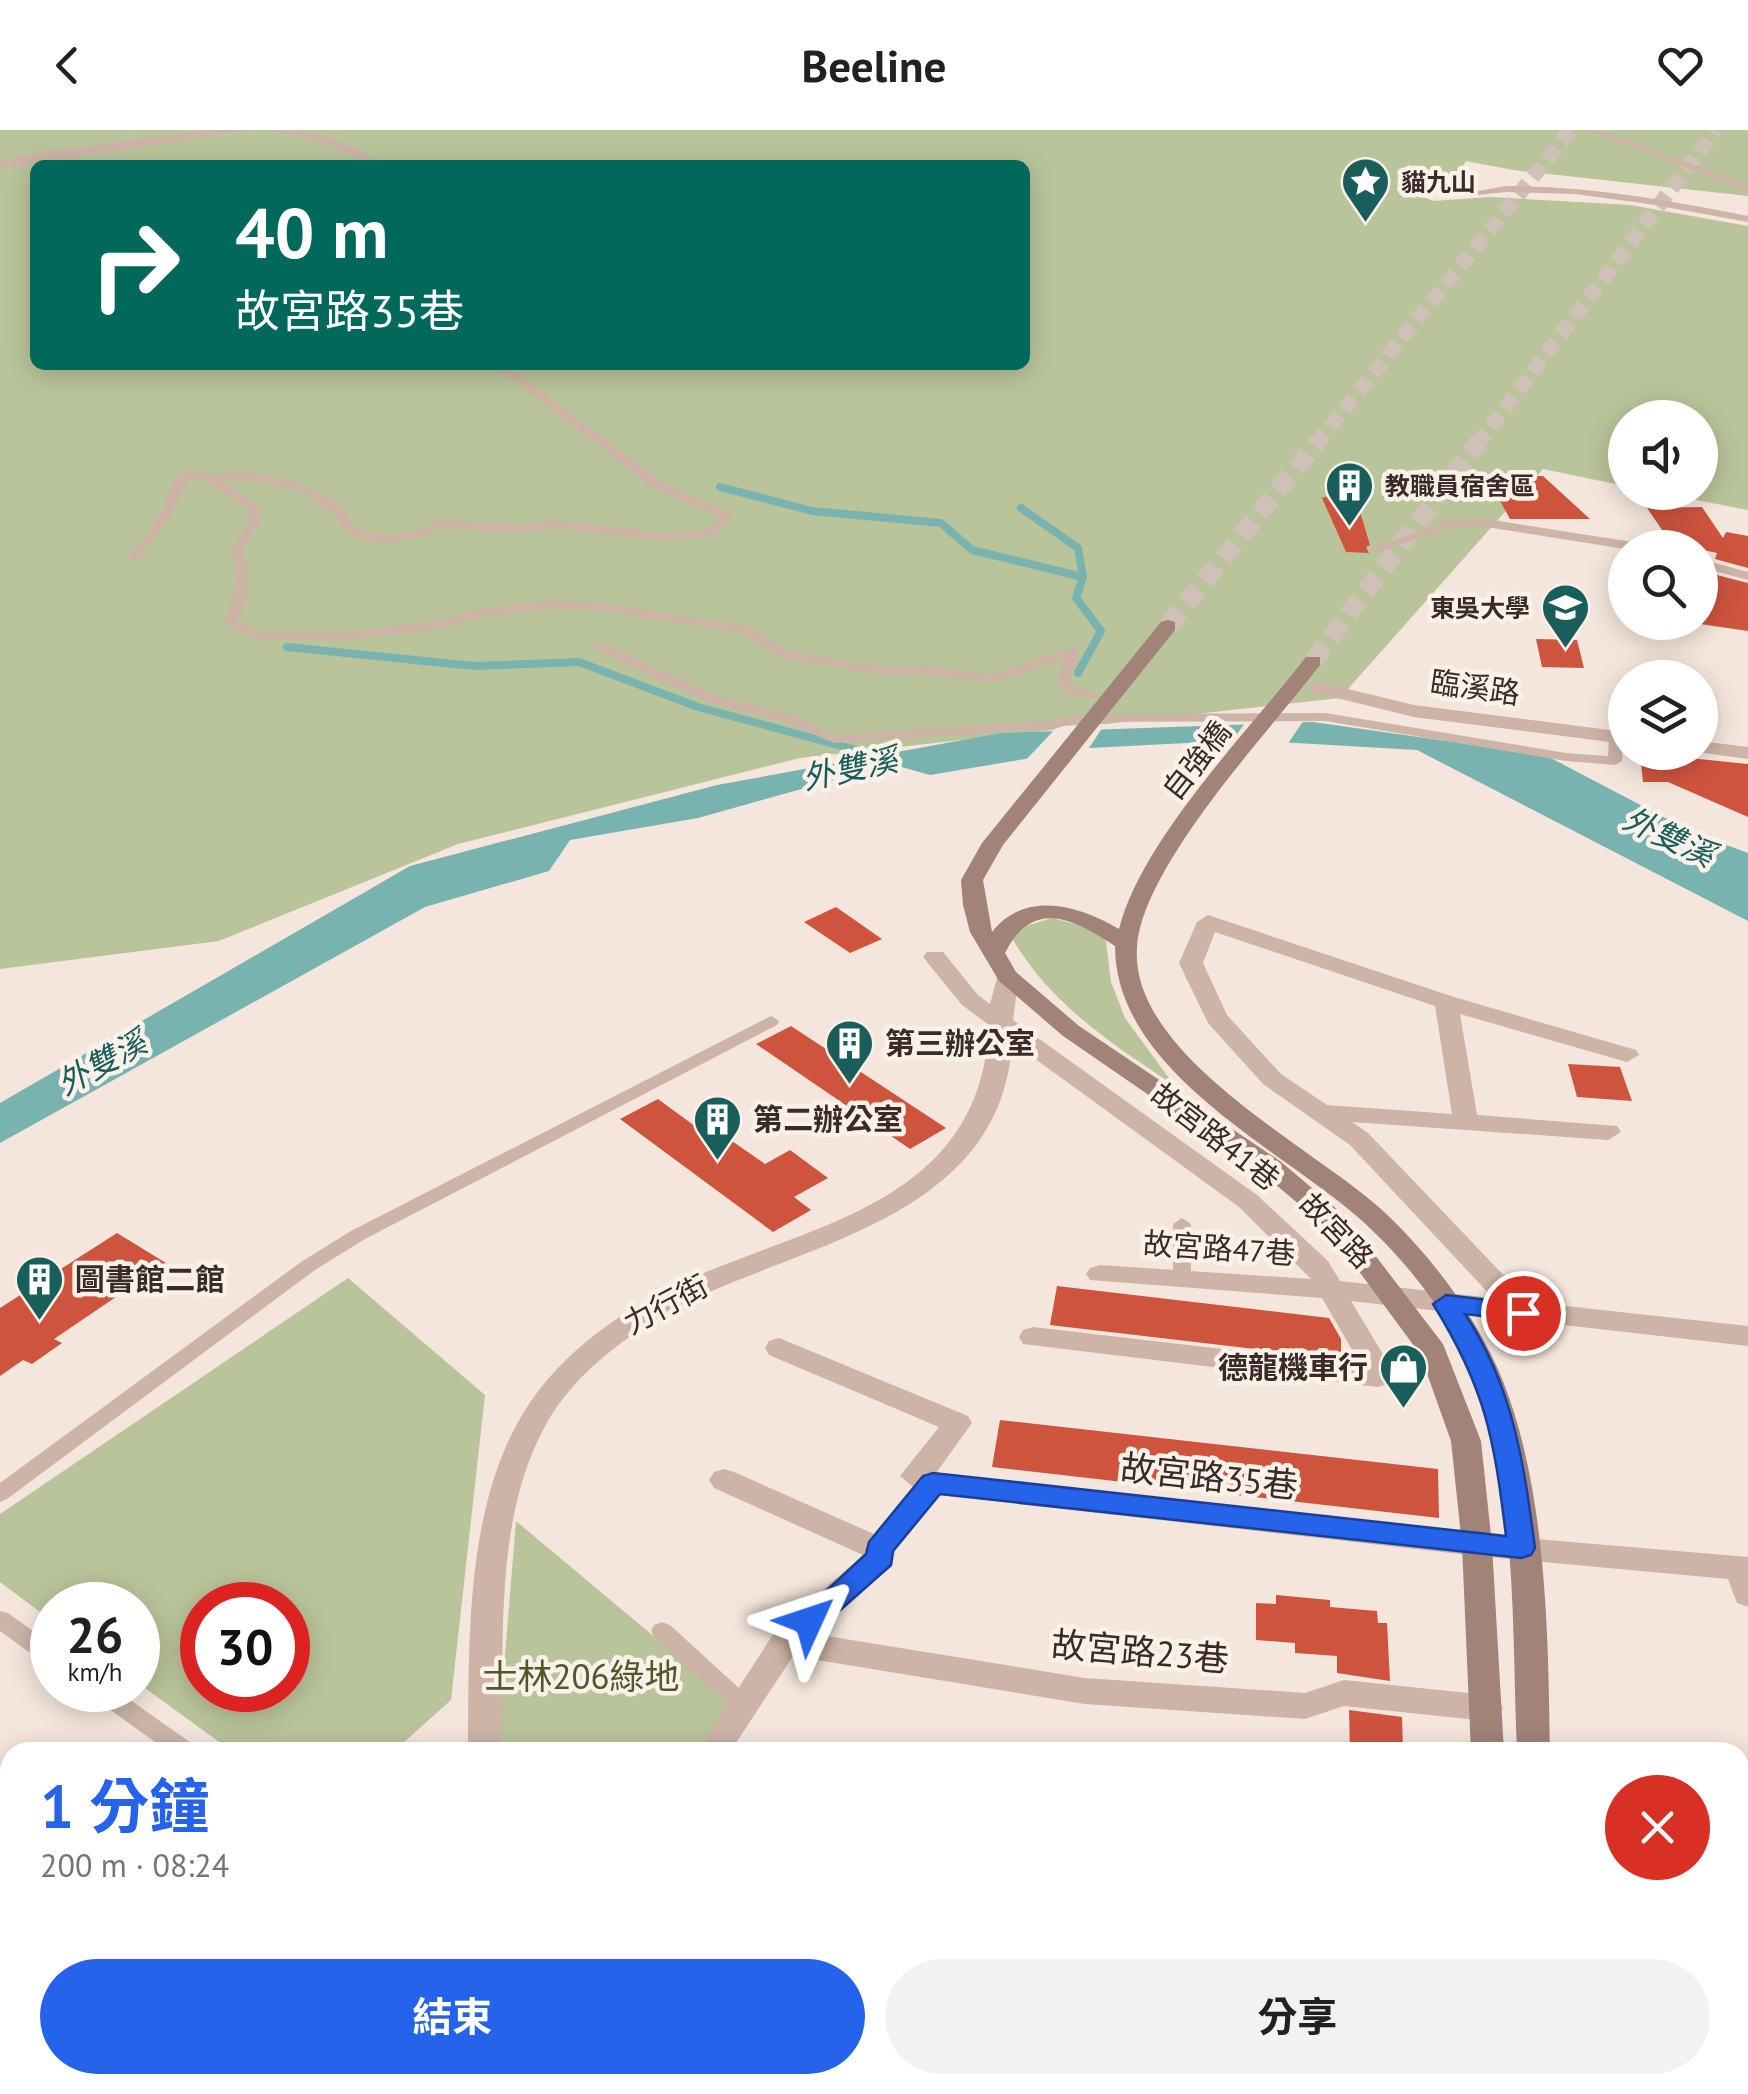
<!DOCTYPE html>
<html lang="zh-TW">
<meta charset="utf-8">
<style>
:root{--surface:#fff;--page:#f2f2f2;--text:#202124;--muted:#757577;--accent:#2563eb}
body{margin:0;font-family:"PT Sans","Noto Sans TC",sans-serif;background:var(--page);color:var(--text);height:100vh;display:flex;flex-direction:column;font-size:38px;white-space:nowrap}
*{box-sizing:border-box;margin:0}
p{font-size:32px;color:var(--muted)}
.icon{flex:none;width:55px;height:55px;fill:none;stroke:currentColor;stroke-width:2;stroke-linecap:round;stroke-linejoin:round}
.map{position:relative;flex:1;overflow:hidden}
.side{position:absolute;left:0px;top:1612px;width:1750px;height:352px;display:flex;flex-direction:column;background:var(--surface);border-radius:30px 30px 0 0;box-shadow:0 5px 25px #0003}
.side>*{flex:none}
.top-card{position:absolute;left:30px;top:30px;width:1000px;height:210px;border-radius:15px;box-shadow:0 5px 25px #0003;background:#00695c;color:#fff;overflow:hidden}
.controls{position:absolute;left:1608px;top:270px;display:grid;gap:20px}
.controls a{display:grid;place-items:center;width:110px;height:110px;border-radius:50%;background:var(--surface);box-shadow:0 5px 25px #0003;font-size:50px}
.speed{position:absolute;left:30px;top:1452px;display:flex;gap:20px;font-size:50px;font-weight:700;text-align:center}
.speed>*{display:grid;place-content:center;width:130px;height:130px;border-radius:50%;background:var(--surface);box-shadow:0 5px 25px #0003;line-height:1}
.speed small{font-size:25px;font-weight:400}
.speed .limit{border:15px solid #d22;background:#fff;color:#111}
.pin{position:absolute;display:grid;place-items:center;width:85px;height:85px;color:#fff;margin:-42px;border:5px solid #fff;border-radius:50%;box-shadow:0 2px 10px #0007}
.me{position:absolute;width:110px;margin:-55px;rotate:48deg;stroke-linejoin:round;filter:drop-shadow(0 0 8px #0008)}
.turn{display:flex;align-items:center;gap:35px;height:210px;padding:0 40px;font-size:45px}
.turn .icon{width:130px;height:130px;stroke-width:2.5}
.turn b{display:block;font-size:70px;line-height:85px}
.round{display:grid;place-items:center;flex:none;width:105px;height:105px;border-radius:52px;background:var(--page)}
.headline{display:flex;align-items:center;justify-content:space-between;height:170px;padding:0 40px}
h1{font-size:60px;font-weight:700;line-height:75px;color:var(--accent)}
.action{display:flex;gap:20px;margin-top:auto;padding:20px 40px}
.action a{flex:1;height:115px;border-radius:60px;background:var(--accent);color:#fff;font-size:40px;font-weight:700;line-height:115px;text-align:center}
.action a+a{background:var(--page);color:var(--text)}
header{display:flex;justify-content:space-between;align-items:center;height:130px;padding:0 40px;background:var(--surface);font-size:45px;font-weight:700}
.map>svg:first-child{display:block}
.green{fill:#bac49a;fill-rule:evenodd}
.water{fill:#78b3b0}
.pier{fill:#f4e6dc}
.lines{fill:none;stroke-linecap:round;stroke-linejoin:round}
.stream-far1{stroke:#78b3b0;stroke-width:8}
.stream{stroke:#78b3b0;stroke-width:12}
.building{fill:#cf543e}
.secondary-tunnel-far1{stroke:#cfc1b8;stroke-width:15;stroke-dasharray:15 8;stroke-linecap:butt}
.secondary-tunnel{stroke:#cfc1b8;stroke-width:19;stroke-dasharray:19 10;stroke-linecap:butt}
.service{fill:#cdb4a6;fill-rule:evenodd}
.minor{fill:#cdb4a6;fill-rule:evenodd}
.secondary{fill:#a18377;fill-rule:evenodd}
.route{fill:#2563eb;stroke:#184099;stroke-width:2.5}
.labels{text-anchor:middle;stroke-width:9;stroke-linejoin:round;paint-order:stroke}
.far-poi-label{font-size:25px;font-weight:bold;fill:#392b28;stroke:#fbf1e8;text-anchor:start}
.street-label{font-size:30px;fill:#392b28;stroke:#fbf1e8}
.poi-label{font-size:30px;font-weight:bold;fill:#392b28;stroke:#fbf1e8;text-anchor:start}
.water-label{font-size:32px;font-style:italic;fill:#1a5e5c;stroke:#fbf1e8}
.near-street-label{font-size:35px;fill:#392b28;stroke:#fbf1e8}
.near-park-label{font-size:35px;fill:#4c5929;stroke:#fbf1e8}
</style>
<header><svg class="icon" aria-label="back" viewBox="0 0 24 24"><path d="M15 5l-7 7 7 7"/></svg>Beeline<svg class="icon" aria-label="heart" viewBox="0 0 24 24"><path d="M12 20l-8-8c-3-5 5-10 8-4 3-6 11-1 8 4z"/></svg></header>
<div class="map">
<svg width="1748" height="1964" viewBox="0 0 1748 1964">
<rect width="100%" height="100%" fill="#f4e6dc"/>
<g class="green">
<path d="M0 0H1748V66L1513 40 1466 31 1456 47 1402 57 1433 71 1491 67 1630 75 1748 96V380L1660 363 1700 362V288H1625V356L1543 339 1340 568 800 628 458 714 219 811 0 839ZM35 35H1025V235H35Z"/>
<path d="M1052 788 1094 799 1106 811 1111 852 1125 888 1174 955C1113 915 1049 873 1012 808L1022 797Z"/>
<path d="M348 1148 485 1265 451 1570 393 1622H233L138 1553V1475H52V1491L0 1452V1384ZM202 1475H288V1560H202Z"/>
<path d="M516 1391 731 1571 698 1622H497Z"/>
</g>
<path class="water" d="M1313 592 1545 625 1692 702 1748 723V791L1417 620 1244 610 1090 618 930 645 891 634 698 688 570 710 549 741 425 777 0 1013V973L410 736 717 655 1001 603Z"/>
<g class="pier">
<path d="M1306 587 1285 618 1228 616 1248 589Z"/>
<path d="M1105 594 1085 624 1022 634 1058 596Z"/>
</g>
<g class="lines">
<g class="stream-far1">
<path d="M720 357 812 381 941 393 972 420 1083 447 1076 468 1101 501 1078 543"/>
<path d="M1021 378 1078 418 1083 447"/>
<path d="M287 517 474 536 579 532 698 577 886 628"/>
</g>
<g class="stream">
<path d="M1740 1907 1748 1901"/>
<path d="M1676 1964 1685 1955"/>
</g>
</g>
<g class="building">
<path d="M1543 346 1590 389H1510L1487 347Z"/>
<path d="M1353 358 1370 415 1366 417 1369 423 1346 422 1322 368Z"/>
<path d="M1702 377 1723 408 1726 402 1748 406V438L1715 429 1717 423 1671 413 1647 378Z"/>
<path d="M1709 443 1748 453V501L1700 494V467Z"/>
<path d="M1536 509 1577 510 1584 538 1542 537Z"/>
<path d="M1640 623 1748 634V687L1668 652H1643Z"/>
<path d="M836 777 882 809 850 823 804 792Z"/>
<path d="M791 896 946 998 910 1019 756 914Z"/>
<path d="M1568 934 1620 937 1632 971 1577 967Z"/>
<path d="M658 969 707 1005 716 1000 765 1034 790 1020 828 1048 794 1067 811 1080 773 1102 620 989Z"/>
<path d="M117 1103 166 1133 54 1209 62 1213 32 1234 23 1230 0 1246V1178Z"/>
<path d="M1057 1156 1329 1188 1341 1209V1229L1050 1195Z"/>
<path d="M1000 1290 1438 1339 1439 1388 992 1337Z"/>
<path d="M1276 1465 1330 1470V1477L1377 1481 1378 1493H1387L1390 1551 1337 1543V1526L1295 1523V1513L1256 1510V1473L1276 1474Z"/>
<path d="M1349 1580 1402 1587 1403 1622H1350Z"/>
</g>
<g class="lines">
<g class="secondary-tunnel-far1">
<path d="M1315 315 1571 0"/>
<path d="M1477 315 1716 0"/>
</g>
<g class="secondary-tunnel">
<path d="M1168 496 1317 312"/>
<path d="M1313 531 1479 312"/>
</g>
<g class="service">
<path d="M267 0C307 0 350 9 383 35H372L324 13Z"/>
<path d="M1587 0H1599L1748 55V61Z"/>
<path d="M320 32 332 35H315Z"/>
<path d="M1506 56C1588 56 1668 70 1748 86V92L1649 74 1575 64 1506 62 1477 65 1472 62Z"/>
<path d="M35 92V98L31 97V93Z"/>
<path d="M494 235H506L663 353 734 385 714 406 663 411 552 398 523 403 440 398 427 406 395 413 367 411 345 402 335 385 305 363 268 352 220 350 262 378 261 390 243 419C250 445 251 466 237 490L259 502H344L439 491 471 480 543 471 596 472 748 496 788 521 880 537 928 536 992 545 1073 517 1080 521 1070 550 1077 558 1099 565 1092 569 1067 564 1056 550 1064 529 993 553 928 544 880 545 779 527 739 502 596 480 543 479 473 488 441 499 344 510H256L223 491C238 467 238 445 231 419L249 390 250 379 202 349 189 348 170 387 136 431 126 428C139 414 151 399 161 382 170 368 171 349 186 340L210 344 246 342 293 351 331 368 345 381 354 397 369 403 395 405 419 400 438 390 523 395 552 390 663 403 706 400 720 386 655 359Z"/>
<path d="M1480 388 1645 414 1651 418 1625 419 1480 396 1454 397 1375 423 1369 419 1449 390Z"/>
<path d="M1700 429 1748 442V450L1700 437Z"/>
<path d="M598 511 715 565 792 585 836 605 1056 590 1073 584 1325 583 1566 623 1608 626 1609 607 1616 603 1623 607 1622 631 1615 635 1566 631 1325 591 1075 592 1058 598 834 613 782 591 705 571 593 518 591 515Z"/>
<path d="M771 886 779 891 777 895 365 1109 315 1140 7 1369 0 1372V1353L301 1132 351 1101Z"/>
<path d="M1182 1088 1191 1094V1150L1182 1156 1173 1150V1094Z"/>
<path d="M0 1481 8 1483 52 1515V1536L44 1533 0 1501Z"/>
<path d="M662 1492 670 1495 752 1570 755 1576 752 1582 744 1585 736 1582 654 1507 651 1501 654 1495Z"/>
<path d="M88 1560H116L194 1615 197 1622H169L91 1566Z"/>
</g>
<g class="minor">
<path d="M212 0H248L0 39V31L40 22Z"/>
<path d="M1319 552 1414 575 1625 602V614L1414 587 1312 562 1309 558Z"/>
<path d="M1700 611 1748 617V629L1697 622Z"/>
<path d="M1208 785 1454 867 1636 920 1639 925 1627 932 1460 884 1477 985 1617 996 1621 1002 1608 1010 1352 992 1368 1003 1529 1172 1748 1196V1216L1351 1171 1390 1236 1392 1247 1388 1254 1378 1257 1023 1214 1019 1207 1023 1200 1033 1197 1361 1235 1322 1168 1090 1150 1086 1144 1090 1138 1100 1135 1311 1149 1239 1077 1012 912C1003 1078 824 1110 703 1165 641 1194 575 1238 543 1300 493 1395 505 1518 501 1622H468C469 1516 465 1390 517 1294 552 1229 615 1184 681 1153 811 1093 981 1075 989 895L962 875 923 827 927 822H943L978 865 990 874 999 841H1015L1019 846 1013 890 1257 1065 1328 1131 1340 1151 1493 1168 1350 1015 1263 954 1208 893 1179 833 1197 792ZM1215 802 1435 876 1452 984 1327 975 1281 944 1227 885 1203 833Z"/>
<path d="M779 1208 968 1286 972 1293 936 1343 1477 1404 1748 1427V1477L1737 1473 1728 1449 1477 1426 940 1365 895 1421 892 1435 814 1504 1085 1548 1305 1563 1344 1550 1487 1565 1498 1569 1503 1578 1498 1587 1487 1591 1344 1576 1305 1589 1085 1574 793 1526 730 1622H697L774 1503 863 1425 714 1358 709 1350 714 1342 724 1339 734 1342 874 1404 913 1357 900 1346 939 1297 769 1225 765 1218 769 1211Z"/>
<rect x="484" y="1955" width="38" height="9"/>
<path d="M1418 1955H1518L1520 1959 1517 1964H1414Z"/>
</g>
<g class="secondary">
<path d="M1168 490 1175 492V500L1003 715 983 750 992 802C1025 760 1078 775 1119 799 1142 709 1248 602 1306 527H1320V535C1268 603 1143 735 1137 817 1129 925 1311 1016 1381 1079 1421 1116 1457 1161 1483 1209 1547 1323 1548 1494 1550 1622H1517C1511 1487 1520 1337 1458 1212 1435 1167 1397 1122 1359 1088 1277 1017 1115 940 1115 816 1073 788 1032 768 1005 823L1016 842 1079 896 1280 1031 1345 1086 1443 1214 1481 1311 1492 1415 1504 1622H1471L1462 1415 1451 1311 1420 1224 1327 1098 1262 1043 1063 906 999 851 970 802 963 775 961 750 982 713 1161 492Z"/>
<rect x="1482" y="1955" width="38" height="9"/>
<path d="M1537 1955H1575L1576 1964H1538Z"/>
</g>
</g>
<path class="route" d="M1446 1165 1523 1174 1536 1183 1523 1191 1465 1184C1513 1256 1524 1334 1535 1418L1531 1425 1521 1428 940 1364 893 1421 891 1435 819 1499 809 1502 799 1499 794 1491 866 1424 869 1412 923 1346 933 1343 1506 1406C1494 1308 1486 1259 1433 1174Z"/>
<defs>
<symbol id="sight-pin" viewBox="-11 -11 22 30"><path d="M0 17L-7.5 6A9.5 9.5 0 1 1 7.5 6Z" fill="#1a5e5c" stroke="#fbf1e8"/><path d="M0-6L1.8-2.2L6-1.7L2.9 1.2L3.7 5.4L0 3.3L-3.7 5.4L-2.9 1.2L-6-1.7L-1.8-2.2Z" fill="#fff"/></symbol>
<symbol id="building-pin" viewBox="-11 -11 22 30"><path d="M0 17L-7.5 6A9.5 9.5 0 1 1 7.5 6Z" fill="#1a5e5c" stroke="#fbf1e8"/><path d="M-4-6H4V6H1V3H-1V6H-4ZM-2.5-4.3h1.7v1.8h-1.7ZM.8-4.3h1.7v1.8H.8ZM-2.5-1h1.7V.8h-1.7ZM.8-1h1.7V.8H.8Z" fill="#fff"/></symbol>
<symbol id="university-pin" viewBox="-11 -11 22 30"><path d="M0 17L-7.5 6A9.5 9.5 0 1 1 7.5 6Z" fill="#1a5e5c" stroke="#fbf1e8"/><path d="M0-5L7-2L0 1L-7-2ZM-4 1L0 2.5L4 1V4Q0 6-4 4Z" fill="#fff"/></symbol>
<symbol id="shop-pin" viewBox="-11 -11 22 30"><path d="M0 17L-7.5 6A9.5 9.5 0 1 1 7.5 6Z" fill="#1a5e5c" stroke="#fbf1e8"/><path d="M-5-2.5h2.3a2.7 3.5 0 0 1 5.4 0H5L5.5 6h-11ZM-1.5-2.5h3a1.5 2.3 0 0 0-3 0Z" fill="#fff"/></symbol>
</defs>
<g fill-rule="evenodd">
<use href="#sight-pin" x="1338" y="24" width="55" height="75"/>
<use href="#building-pin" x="1322" y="328" width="55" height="75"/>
<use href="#university-pin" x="1538" y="450" width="55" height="75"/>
<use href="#building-pin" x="822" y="886" width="55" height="75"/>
<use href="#building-pin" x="690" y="962" width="55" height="75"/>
<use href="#building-pin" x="12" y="1122" width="55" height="75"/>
<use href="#shop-pin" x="1376" y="1210" width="55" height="75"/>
</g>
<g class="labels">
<g class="far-poi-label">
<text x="1401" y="61">貓九山</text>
<text x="1385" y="365">教職員宿舍區</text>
<text x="1530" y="487" text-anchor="end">東吳大學</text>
</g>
<g class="street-label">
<text transform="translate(1475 558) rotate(8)" y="10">臨溪路</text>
<text transform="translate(1197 631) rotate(-52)" y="10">自強橋</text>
<text transform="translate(1215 1007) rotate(38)" y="10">故宮路41巷</text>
<text transform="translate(1336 1101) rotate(46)" y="10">故宮路</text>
<text transform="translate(1219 1119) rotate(4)" y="10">故宮路47巷</text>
<text transform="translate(666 1175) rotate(-28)" y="10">力行街</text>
</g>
<g class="poi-label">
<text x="885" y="924">第三辦公室</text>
<text x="753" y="1000">第二辦公室</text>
<text x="75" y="1160">圖書館二館</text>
<text x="1368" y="1248" text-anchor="end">德龍機車行</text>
</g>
<g class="water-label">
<text transform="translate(850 639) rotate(-12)" y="11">外雙溪</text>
<text transform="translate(1669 707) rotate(25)" y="11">外雙溪</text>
<text transform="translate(102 933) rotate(-29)" y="11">外雙溪</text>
</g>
<g class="near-street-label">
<text transform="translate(1209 1347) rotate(6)" y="12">故宮路35巷</text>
<text transform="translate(1140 1522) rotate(5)" y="12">故宮路23巷</text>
</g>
<g class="near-park-label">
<text x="581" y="1559">士林206綠地</text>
</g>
</g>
</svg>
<div class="controls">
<a><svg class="icon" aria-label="sound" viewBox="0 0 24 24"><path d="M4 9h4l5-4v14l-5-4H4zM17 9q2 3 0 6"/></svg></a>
<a><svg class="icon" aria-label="search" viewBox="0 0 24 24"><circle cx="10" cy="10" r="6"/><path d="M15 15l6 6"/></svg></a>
<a><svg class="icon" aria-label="layers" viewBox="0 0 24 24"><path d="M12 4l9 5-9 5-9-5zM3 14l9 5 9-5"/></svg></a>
</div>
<div class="speed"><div>26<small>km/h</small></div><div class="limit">30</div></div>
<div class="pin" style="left:1523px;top:1183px;background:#d93025"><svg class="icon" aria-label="arrive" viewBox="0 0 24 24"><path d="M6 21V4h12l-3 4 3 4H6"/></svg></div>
<svg class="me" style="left:809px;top:1491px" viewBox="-20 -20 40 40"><path d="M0-17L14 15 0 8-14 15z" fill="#2563eb" stroke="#fff" stroke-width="4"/></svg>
<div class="top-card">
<div class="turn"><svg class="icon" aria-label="right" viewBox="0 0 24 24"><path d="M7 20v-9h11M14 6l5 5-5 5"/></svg><div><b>40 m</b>故宮路35巷</div></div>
</div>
<section class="side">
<div class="headline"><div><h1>1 分鐘</h1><p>200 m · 08:24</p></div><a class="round" style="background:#d93025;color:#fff"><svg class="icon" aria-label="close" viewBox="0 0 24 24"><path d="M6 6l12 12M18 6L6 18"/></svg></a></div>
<div class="action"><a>結束</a><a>分享</a></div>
</section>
</div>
